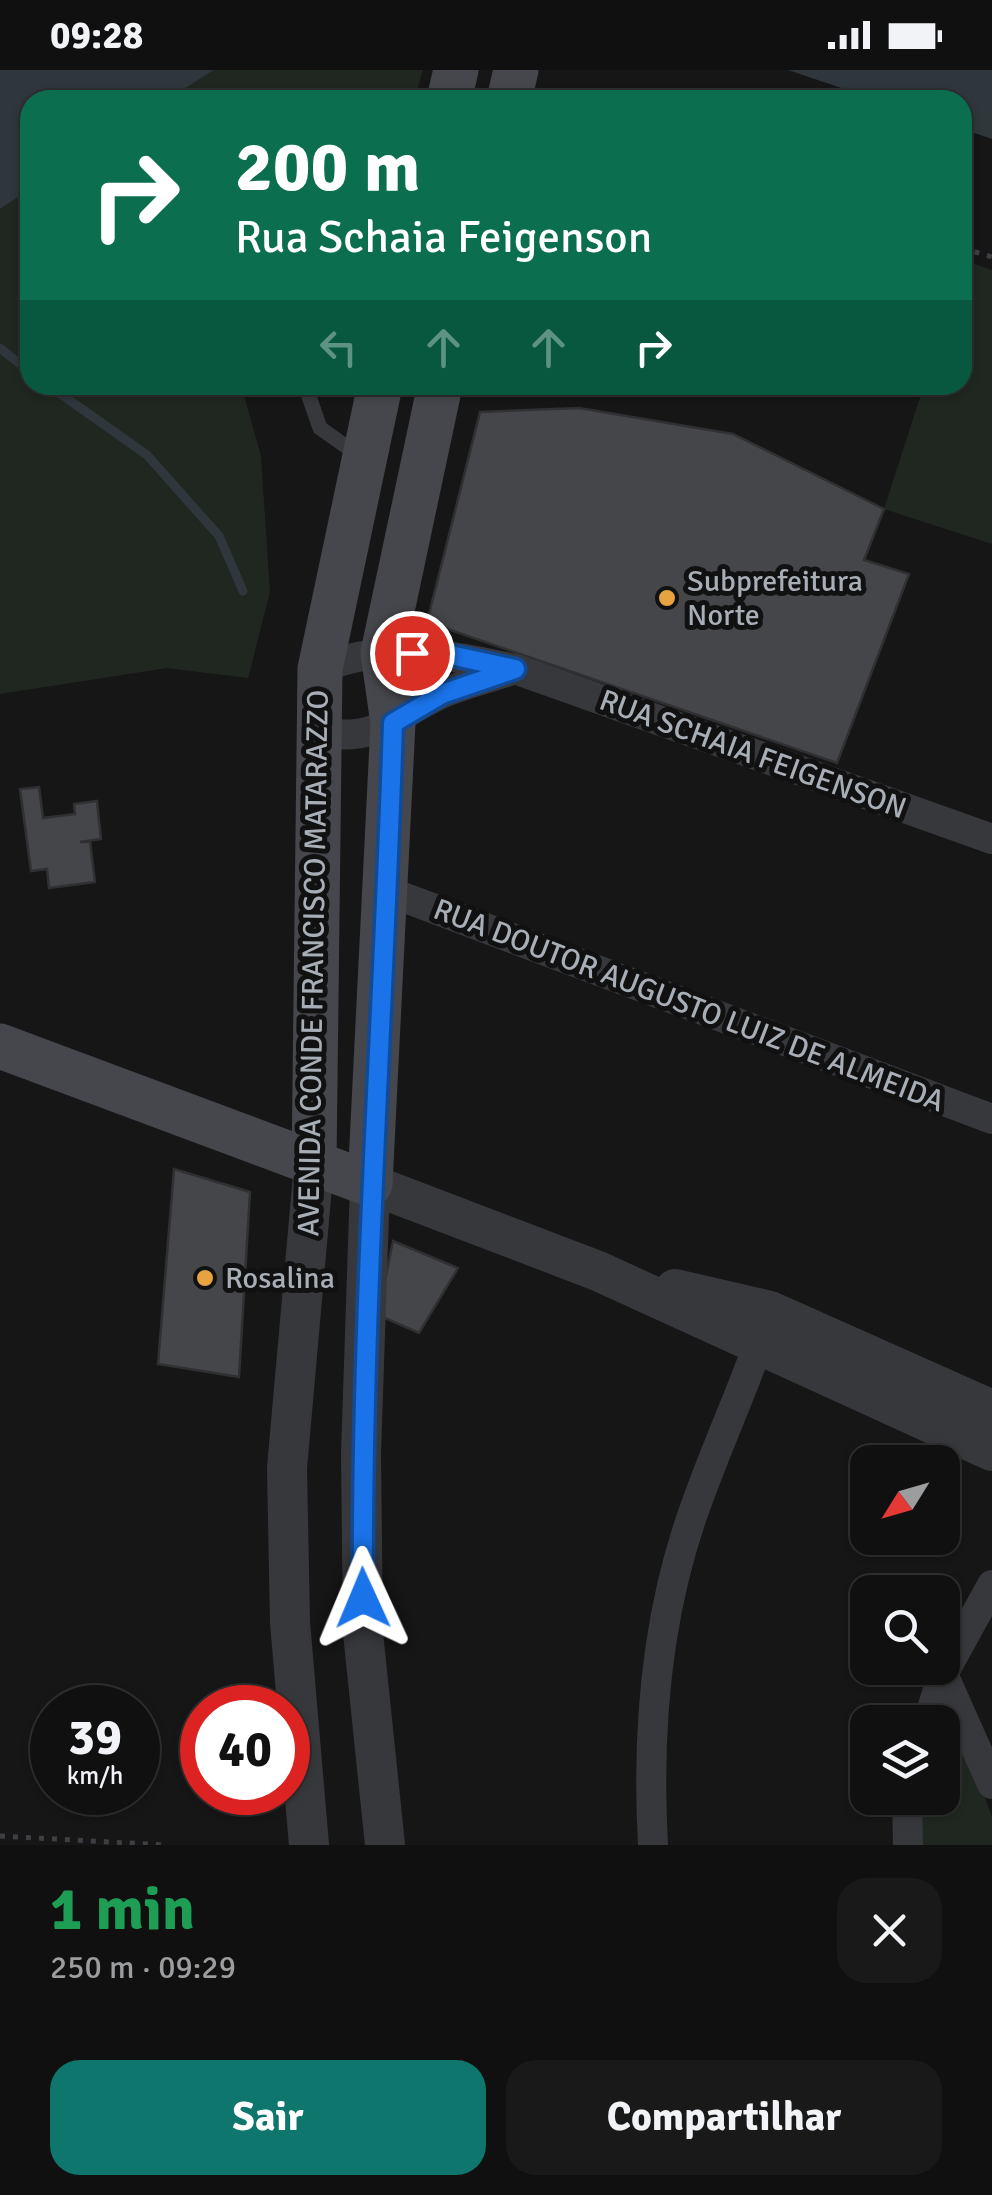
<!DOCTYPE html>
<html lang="pt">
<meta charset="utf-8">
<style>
:root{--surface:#101011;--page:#19191a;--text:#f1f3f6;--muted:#9c9d9f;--line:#303031;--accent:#0f766e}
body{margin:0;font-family:Signika,sans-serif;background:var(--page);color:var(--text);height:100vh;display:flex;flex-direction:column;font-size:38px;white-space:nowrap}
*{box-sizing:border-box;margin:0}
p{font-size:32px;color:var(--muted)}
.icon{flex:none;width:55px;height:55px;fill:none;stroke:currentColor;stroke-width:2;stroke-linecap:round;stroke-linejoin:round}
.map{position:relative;height:1775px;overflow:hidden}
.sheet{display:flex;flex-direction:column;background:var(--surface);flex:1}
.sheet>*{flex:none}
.hud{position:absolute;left:20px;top:20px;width:952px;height:305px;border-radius:30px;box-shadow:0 2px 8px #0004,0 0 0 2px var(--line);background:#0b6e4f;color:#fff;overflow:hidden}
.needle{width:65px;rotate:233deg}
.controls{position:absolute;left:850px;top:1375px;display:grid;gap:20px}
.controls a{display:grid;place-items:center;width:110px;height:110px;border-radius:20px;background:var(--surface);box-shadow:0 2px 8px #0004,0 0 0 2px var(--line);font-size:50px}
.speed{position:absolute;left:30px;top:1615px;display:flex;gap:20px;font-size:50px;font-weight:700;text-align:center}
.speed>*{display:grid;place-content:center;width:130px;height:130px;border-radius:50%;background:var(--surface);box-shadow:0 2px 8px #0004,0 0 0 2px var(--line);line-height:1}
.speed small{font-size:25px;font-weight:400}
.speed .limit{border:15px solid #d22;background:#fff;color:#111}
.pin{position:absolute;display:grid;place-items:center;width:85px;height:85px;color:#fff;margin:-42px;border:5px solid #fff;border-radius:50%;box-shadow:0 2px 10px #0007}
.me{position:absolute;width:110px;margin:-55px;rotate:359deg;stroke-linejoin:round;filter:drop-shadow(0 0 8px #0008)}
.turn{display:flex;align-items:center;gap:35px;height:210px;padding:0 50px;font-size:45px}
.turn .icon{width:130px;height:130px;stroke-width:2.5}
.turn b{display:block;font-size:70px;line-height:85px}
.lanes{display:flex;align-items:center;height:95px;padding:0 50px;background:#0003;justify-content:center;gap:50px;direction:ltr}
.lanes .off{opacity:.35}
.round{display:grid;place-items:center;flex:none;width:105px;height:105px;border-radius:30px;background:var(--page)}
.overview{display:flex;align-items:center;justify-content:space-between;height:170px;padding:0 50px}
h1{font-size:60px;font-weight:700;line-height:75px;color:#1e9e55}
.action{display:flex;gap:20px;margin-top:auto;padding:20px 50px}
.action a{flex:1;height:115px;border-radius:30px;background:var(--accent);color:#fff;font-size:40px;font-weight:700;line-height:115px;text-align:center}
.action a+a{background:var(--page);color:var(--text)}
.status{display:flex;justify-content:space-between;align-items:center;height:70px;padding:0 50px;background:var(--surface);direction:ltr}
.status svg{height:28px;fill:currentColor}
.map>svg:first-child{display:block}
.green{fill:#202720}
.water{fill:#2f373c}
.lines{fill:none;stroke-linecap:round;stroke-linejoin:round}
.stream{stroke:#2f373c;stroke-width:9}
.building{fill:#45464a;stroke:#303033;stroke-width:2.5}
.path{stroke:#3d3f43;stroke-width:5;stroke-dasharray:5 8;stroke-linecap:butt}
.service{stroke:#37383c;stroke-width:15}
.minor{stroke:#37383c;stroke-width:30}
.tertiary{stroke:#37383c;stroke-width:40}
.secondary{stroke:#45474c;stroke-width:45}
.route-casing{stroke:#114b97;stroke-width:25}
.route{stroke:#1a73e8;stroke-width:18}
.poi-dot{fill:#e6a33f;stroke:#111112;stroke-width:4}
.labels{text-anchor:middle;stroke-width:10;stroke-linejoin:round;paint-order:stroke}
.poi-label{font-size:30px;fill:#a8aeb6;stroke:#111112;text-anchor:start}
.street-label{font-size:30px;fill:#a8aeb6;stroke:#111112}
</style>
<div class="status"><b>09:28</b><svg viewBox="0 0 49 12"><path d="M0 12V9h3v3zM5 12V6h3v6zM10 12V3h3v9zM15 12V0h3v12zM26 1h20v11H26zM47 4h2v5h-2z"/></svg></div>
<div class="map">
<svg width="992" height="1775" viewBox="0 0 992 1775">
<rect width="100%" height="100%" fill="#161617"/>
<g class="green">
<path d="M214 0H423L414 30H167Z"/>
<path d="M30 119V315H241L261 386 270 522 248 608 167 598 0 624V139Z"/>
<path d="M964 190 992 200V474L884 439 924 315H962Z"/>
<path d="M963 1669 992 1747V1775H923L920 1728H942L943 1694Z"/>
</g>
<g class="water">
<path d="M0 0H214L167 30H30V119L0 139Z"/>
<path d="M788 0H992V69L963 59 962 30H877Z"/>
</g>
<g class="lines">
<g class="stream">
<path d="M0 278 30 302"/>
<path d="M48 315 147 385 219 466 243 521"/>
</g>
</g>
<g class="building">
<path d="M579 338 733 364 884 439 864 490 909 504 837 693 427 552 480 342Z"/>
<path d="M39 717 43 748 75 744 74 734 97 731 101 769 80 772H90L95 812 49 818 47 799 31 801 20 719Z"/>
<path d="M174 1099 250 1122 239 1307 158 1294Z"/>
<path d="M393 1171 458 1198 419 1263 378 1245Z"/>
</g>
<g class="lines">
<g class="path">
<path d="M962 178 992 187"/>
<path d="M473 320 495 315"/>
<path d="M0 1766 165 1775"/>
</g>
<path class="service" d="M305 315 320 358 361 387"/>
<g class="minor">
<path d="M320 599C384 571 449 585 515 599L992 769"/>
<path d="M318 662C382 673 391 646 443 623 465 614 489 608 512 600"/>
<path d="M387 821 992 1049"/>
<path d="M943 1604 992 1714"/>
<path d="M928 1652 943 1604 992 1515"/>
<path d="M907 1728 908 1775"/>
<path d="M653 1775C647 1667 656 1552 691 1449 713 1384 743 1321 765 1256"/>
</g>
<g class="tertiary">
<path d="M675 1219 770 1241 992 1340"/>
<path d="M309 1775 290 1552 287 1398 314 1094"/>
<path d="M385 1775 363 1563 361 1384 370 1114 598 1201 992 1381"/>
</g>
<g class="secondary">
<path d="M449 30 456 0"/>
<path d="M509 30 516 0"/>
<path d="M0 976 370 1114 393 653 383 583 440 315"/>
<path d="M314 1094 320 599 380 315"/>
</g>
</g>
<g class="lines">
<defs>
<path id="route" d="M363 1528C361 1235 384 945 393 653L442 624 515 599 441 583H412"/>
</defs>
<use href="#route" class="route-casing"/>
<use href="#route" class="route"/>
</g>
<g class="poi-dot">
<circle cx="667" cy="528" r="10"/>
<circle cx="205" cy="1208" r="10"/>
</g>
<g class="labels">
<g class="poi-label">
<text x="687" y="521">Subprefeitura<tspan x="687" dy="34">Norte</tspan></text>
<text x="225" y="1218">Rosalina</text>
</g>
<g class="street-label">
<text transform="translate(753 684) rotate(20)" y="10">RUA SCHAIA FEIGENSON</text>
<text transform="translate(313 893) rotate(-89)" y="10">AVENIDA CONDE FRANCISCO MATARAZZO</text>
<text transform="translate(689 935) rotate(21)" y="10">RUA DOUTOR AUGUSTO LUIZ DE ALMEIDA</text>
</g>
</g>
</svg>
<div class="controls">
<a><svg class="needle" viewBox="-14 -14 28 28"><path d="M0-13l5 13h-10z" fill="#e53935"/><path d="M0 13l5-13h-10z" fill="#9c9d9f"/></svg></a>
<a><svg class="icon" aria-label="search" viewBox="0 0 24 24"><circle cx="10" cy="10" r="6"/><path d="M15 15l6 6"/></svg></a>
<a><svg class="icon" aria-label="layers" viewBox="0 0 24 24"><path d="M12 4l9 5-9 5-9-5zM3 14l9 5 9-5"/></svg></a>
</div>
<div class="speed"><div>39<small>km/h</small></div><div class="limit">40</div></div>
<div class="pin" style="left:412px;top:583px;background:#d93025"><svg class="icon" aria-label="arrive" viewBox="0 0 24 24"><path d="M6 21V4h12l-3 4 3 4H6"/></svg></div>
<svg class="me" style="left:363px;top:1528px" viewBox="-20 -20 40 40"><path d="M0-17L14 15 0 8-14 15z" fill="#1a73e8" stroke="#fff" stroke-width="4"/></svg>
<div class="hud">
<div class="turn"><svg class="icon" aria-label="right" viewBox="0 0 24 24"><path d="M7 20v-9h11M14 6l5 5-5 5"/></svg><div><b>200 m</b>Rua Schaia Feigenson</div></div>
<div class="lanes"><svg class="icon off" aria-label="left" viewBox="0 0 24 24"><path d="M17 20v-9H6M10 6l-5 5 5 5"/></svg><svg class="icon off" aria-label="ahead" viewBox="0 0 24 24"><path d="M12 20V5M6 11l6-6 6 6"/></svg><svg class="icon off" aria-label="ahead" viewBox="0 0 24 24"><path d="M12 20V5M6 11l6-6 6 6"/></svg><svg class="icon" aria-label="right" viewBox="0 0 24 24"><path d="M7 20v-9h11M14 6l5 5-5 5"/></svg></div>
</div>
</div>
<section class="sheet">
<div class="overview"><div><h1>1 min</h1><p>250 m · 09:29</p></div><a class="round"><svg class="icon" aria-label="close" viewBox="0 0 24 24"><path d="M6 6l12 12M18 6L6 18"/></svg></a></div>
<div class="action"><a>Sair</a><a>Compartilhar</a></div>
</section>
